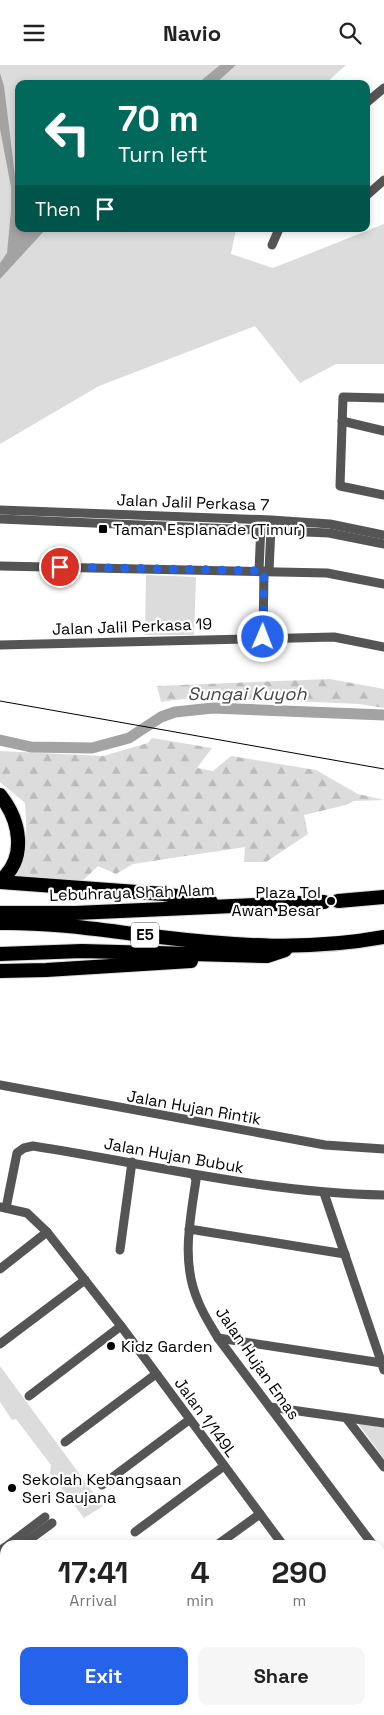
<!DOCTYPE html>
<style>
:root{--surface:#fff;--page:#f6f6f6;--text:#222;--muted:#767676;--accent:#2563eb}
body{margin:0;font-family:"Space Grotesk",sans-serif;background:var(--page);color:var(--text);height:100vh;display:flex;flex-direction:column;font-size:19px;white-space:nowrap}
*{box-sizing:border-box;margin:0}
p{font-size:16px;color:var(--muted)}
.icon{flex:none;width:28px;height:28px;fill:none;stroke:currentColor;stroke-width:2;stroke-linecap:round;stroke-linejoin:round}
.map{position:relative;flex:1;overflow:hidden}
.drawer{position:absolute;left:0px;top:1475px;width:385px;height:175px;display:flex;flex-direction:column;background:var(--surface);border-radius:15px 15px 0 0;box-shadow:0 2px 8px #0003}
.drawer>*{flex:none}
.top-card{position:absolute;left:15px;top:15px;width:355px;height:152px;border-radius:10px;box-shadow:0 2px 8px #0003;background:#00695c;color:#fff;overflow:hidden}
.pin{position:absolute;display:grid;place-items:center;width:42px;height:42px;color:#fff;margin:-21px;border:2px solid #fff;border-radius:50%;box-shadow:0 1px 5px #0007}
.me{position:absolute;width:55px;margin:-28px;rotate:1deg;stroke-linejoin:round;filter:drop-shadow(0 0 4px #0008)}
.turn{display:flex;align-items:center;gap:18px;height:105px;padding:0 20px;font-size:22px}
.turn .icon{width:65px;height:65px;stroke-width:2.5}
.turn b{display:block;font-size:35px;line-height:42px}
.then{display:flex;align-items:center;height:48px;padding:0 20px;background:#0003;gap:10px;font-size:19px}
.eta{display:flex;justify-content:space-evenly;align-items:center;height:85px;text-align:center}
.eta b{font-size:30px;font-weight:600;line-height:35px}
.primary-button{display:flex;gap:10px;margin-top:auto;padding:10px 20px}
.primary-button a{flex:1;height:58px;border-radius:10px;background:var(--accent);color:#fff;font-size:20px;font-weight:600;line-height:58px;text-align:center}
.primary-button a+a{background:var(--page);color:var(--text)}
header{display:flex;justify-content:space-between;align-items:center;height:65px;padding:0 20px;background:var(--surface);font-size:22px;font-weight:600}
.map>svg:first-child{display:block}
.green{fill:#dcdcdc}
.forest{fill:url(#forest-firs)}
.water{fill:#a3a3a3}
.lines{fill:none;stroke-linecap:round;stroke-linejoin:round}
.river{stroke:#a3a3a3;stroke-width:11}
.major-casing{stroke:#dbdbdb;stroke-width:14}
.highway-casing{stroke:#dbdbdb;stroke-width:16}
.minor{stroke:#555;stroke-width:9}
.major{stroke:#000;stroke-width:11}
.highway{stroke:#000;stroke-width:14}
.tram{stroke:#000;stroke-width:1}
.route{stroke:#2563eb;stroke-width:9;stroke-dasharray:0 16.2}
.poi-dot{fill:#000;stroke:#fff;stroke-width:2}
.labels{text-anchor:middle;stroke-width:4.5;stroke-linejoin:round;paint-order:stroke}
.shield{fill:#fff;stroke:#4c4c4c;stroke-width:1}
.shield-label{font-size:15px;font-weight:bold;fill:#000}
.street-label{font-size:16px;fill:#000;stroke:#fff}
.poi-label{font-size:16px;fill:#000;stroke:#fff;text-anchor:start}
.water-label{font-size:18px;font-style:italic;fill:#444;stroke:#fff}
</style>
<header><svg class="icon" aria-label="menu" viewBox="0 0 24 24"><path d="M4 6h16M4 12h16M4 18h16"/></svg>Navio<svg class="icon" aria-label="search" viewBox="0 0 24 24"><circle cx="10" cy="10" r="6"/><path d="M15 15l6 6"/></svg></header>
<div class="map">
<svg width="384" height="1650" viewBox="0 0 384 1650">
<defs>
<pattern id="forest-firs" width="22" height="20" patternUnits="userSpaceOnUse" patternTransform="scale(1.25)"><rect width="22" height="20" fill="#dcdcdc"/><path d="M5 1l3.5 6h-7zM16 11l3.5 6h-7z" fill="#bbb"/></pattern>
</defs>
<rect width="100%" height="100%" fill="#fff"/>
<g class="green">
<path d="M0 0H346L325 19H19V164H236L231 189 273 203 384 159V299H336L300 318 255 261 99 321 0 379Z"/>
<path d="M146 510 196 512 194 570H145Z"/>
<path d="M0 1301 103 1441 84 1453 50 1408 51 1400 16 1354 12 1355 0 1337Z"/>
<path d="M354 1353 384 1359V1394Z"/>
</g>
<g class="forest">
<path d="M330 614 384 624V643L359 639 198 632 161 637 157 621Z"/>
<path d="M152 673 212 683 197 703 213 706 231 691 316 705 358 729 384 735 354 736 346 740 304 750 308 769 266 797H244L245 782 133 799 116 809 98 801 78 820 10 813C29 785 27 771 25 738L0 717V686L103 691 148 678Z"/>
</g>
<g class="water">
<path d="M220 0H236L215 19H197Z"/>
<path d="M0 8 4 21 19 144V164L26 166 46 164 0 214V198L7 188 11 146V122L0 64Z"/>
</g>
<g class="lines">
<path class="river" d="M0 675 31 682 92 683 129 673 161 652 175 647 213 643 384 650"/>
<defs>
<g id="major">
<path d="M0 1582 5 1585"/>
<path d="M0 1592 5 1594"/>
<path d="M65 1645 69 1650"/>
<path d="M77 1645 81 1650"/>
</g>
<g id="highway">
<path d="M0 730C20 755 28 793 0 816"/>
<path d="M0 817 164 829 211 837"/>
<path d="M338 836 384 832"/>
<path d="M0 848H75L324 837"/>
<path d="M0 858C54 857 107 866 160 872 235 881 309 886 384 872"/>
<path d="M0 889 82 886 267 891 285 885"/>
<path d="M0 906 46 905 191 896"/>
</g>
</defs>
<use href="#major" class="major-casing"/>
<use href="#highway" class="highway-casing"/>
<g class="minor">
<path d="M366 38 384 23"/>
<path d="M366 131 384 115"/>
<path d="M272 180 279 164"/>
<path d="M384 333 343 332 340 421 384 430"/>
<path d="M342 356 384 366"/>
<path d="M0 445 271 455 330 459 384 470"/>
<path d="M0 454 329 468 384 479"/>
<path d="M0 501 327 508 384 519"/>
<path d="M259 506 261 459"/>
<path d="M269 506 271 462"/>
<path d="M263 572 264 506"/>
<path d="M0 580 334 572 384 582"/>
<path d="M0 1020 325 1080 384 1084"/>
<path d="M194 1110 196 1115C190 1156 181 1197 198 1236 203 1249 211 1261 218 1273L373 1480"/>
<path d="M324 1128 384 1305"/>
<path d="M0 1142 27 1148 47 1167 121 1261 283 1480"/>
<path d="M6 1143 17 1088 24 1083 33 1081C149 1099 265 1128 384 1130"/>
<path d="M189 1164 345 1189"/>
<path d="M120 1185 132 1097"/>
<path d="M0 1204 47 1167"/>
<path d="M218 1273 382 1298"/>
<path d="M0 1279 85 1215"/>
<path d="M29 1331 121 1261"/>
<path d="M270 1342 384 1358"/>
<path d="M347 1354 384 1402"/>
<path d="M65 1377 156 1309"/>
<path d="M102 1420 189 1355"/>
<path d="M135 1467 224 1401"/>
<path d="M8 1480 45 1452"/>
<path d="M22 1480 52 1458"/>
<path d="M217 1480 260 1449"/>
<path d="M0 1486 5 1482"/>
<path d="M380 1489 384 1494"/>
<path d="M0 1496 5 1493"/>
<path d="M0 1566 5 1568"/>
<path d="M380 1609 384 1615"/>
<path d="M7 1645 12 1650"/>
<path d="M98 1645 101 1650"/>
<path d="M113 1645 115 1650"/>
<path d="M185 1645 188 1650"/>
<path d="M202 1645 205 1650"/>
<path d="M290 1650 297 1645"/>
</g>
<use href="#major" class="major"/>
<use href="#highway" class="highway"/>
<path class="tram" d="M0 636 384 704"/>
</g>
<g class="lines">
<path class="route" d="M60 502 264 506 263 572"/>
</g>
<g class="poi-dot">
<rect x="98" y="459" width="10" height="10" rx="2.5"/>
<circle cx="331" cy="836" r="5"/>
<circle cx="111" cy="1281" r="5"/>
<circle cx="12" cy="1423" r="5"/>
</g>
<g class="labels">
<rect class="shield" x="131" y="857.5" width="28" height="25" rx="4"/>
<g class="shield-label">
<text x="145" y="875">E5</text>
</g>
<g class="street-label">
<text transform="translate(193 437) rotate(2)" y="6">Jalan Jalil Perkasa 7</text>
<text transform="translate(132 561) rotate(-2)" y="6">Jalan Jalil Perkasa 19</text>
<text transform="translate(132 827) rotate(-2)" y="6">Lebuhraya Shah Alam</text>
<text transform="translate(194 1042) rotate(10)" y="6">Jalan Hujan Rintik</text>
<text transform="translate(174 1090) rotate(10)" y="6">Jalan Hujan Bubuk</text>
<text transform="translate(258 1298) rotate(55)" y="6">Jalan Hujan Emas</text>
<text transform="translate(206 1352) rotate(54)" y="6">Jalan 1/149L</text>
</g>
<g class="poi-label">
<text x="113" y="470">Taman Esplanade (Timur)</text>
<text x="321" y="833" text-anchor="end">Plaza Tol<tspan x="321" dy="18">Awan Besar</tspan></text>
<text x="121" y="1287">Kidz Garden</text>
<text x="22" y="1420">Sekolah Kebangsaan<tspan x="22" dy="18">Seri Saujana</tspan></text>
</g>
<g class="water-label">
<text x="247" y="635">Sungai Kuyoh</text>
</g>
</g>
</svg>
<div class="pin" style="left:60px;top:502px;background:#d93025"><svg class="icon" aria-label="arrive" viewBox="0 0 24 24"><path d="M6 21V4h12l-3 4 3 4H6"/></svg></div>
<svg class="me" style="left:263px;top:572px" viewBox="-20 -20 40 40"><circle r="17" fill="#2563eb" stroke="#fff" stroke-width="3"/><path d="M0-11L8 9 0 5-8 9z" fill="#fff"/></svg>
<div class="top-card">
<div class="turn"><svg class="icon" aria-label="left" viewBox="0 0 24 24"><path d="M17 20v-9H6M10 6l-5 5 5 5"/></svg><div><b>70 m</b>Turn left</div></div>
<div class="then">Then<svg class="icon" aria-label="arrive" viewBox="0 0 24 24"><path d="M6 21V4h12l-3 4 3 4H6"/></svg></div>
</div>
<section class="drawer">
<div class="eta">
<div><b>17:41</b><p>Arrival</p></div>
<div><b>4</b><p>min</p></div>
<div><b>290</b><p>m</p></div>
</div>
<div class="primary-button"><a>Exit</a><a>Share</a></div>
</section>
</div>
